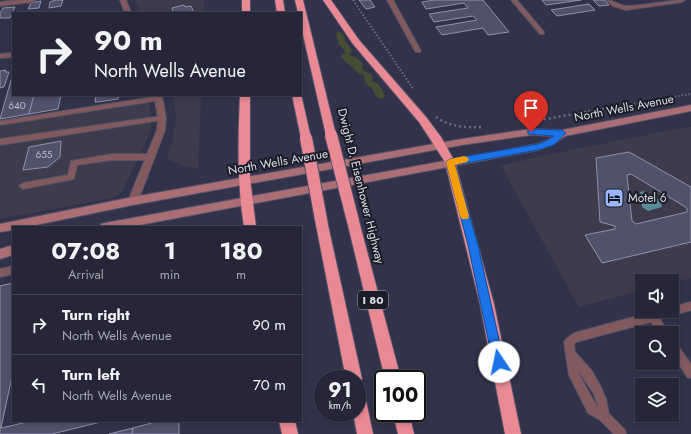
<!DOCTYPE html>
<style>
:root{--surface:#262638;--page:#2e2e40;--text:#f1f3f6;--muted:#a4a5ae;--line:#424353}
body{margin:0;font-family:Jost,sans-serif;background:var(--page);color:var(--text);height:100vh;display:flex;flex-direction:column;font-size:15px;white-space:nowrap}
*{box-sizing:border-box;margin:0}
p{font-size:13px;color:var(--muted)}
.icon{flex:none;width:22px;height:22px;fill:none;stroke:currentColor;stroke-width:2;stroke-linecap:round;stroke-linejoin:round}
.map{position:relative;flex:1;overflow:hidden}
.sheet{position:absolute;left:12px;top:226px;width:290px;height:196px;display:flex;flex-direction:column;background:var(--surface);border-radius:0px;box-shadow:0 2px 6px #0003,0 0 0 1px var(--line)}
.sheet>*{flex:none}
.top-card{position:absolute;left:12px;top:12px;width:290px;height:84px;border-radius:0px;box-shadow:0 2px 6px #0003,0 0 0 1px var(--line);background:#262638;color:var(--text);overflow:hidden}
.fabs{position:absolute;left:635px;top:274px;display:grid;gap:8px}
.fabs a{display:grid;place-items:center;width:44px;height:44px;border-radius:0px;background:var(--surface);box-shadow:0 2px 6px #0003,0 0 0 1px var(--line);font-size:20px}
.speed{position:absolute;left:314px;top:370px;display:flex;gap:8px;font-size:20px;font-weight:700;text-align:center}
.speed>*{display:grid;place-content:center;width:52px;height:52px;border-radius:50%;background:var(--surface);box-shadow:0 2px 6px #0003,0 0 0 1px var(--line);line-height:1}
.speed small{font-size:10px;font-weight:400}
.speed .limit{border:2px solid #111;border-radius:6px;background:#fff;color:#111}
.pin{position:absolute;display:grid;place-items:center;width:34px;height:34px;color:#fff;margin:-41px -17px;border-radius:50% 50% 50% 0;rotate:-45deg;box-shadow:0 0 4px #0007}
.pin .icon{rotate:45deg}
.me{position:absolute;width:44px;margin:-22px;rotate:349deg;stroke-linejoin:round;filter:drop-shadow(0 0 3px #0008)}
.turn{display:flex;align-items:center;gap:14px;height:84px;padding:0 16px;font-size:18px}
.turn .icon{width:52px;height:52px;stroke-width:2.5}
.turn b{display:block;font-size:28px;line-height:34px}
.eta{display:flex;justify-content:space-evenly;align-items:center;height:68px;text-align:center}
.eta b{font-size:24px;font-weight:700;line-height:28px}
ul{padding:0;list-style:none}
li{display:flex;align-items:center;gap:12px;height:60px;padding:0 16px;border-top:1px solid var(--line)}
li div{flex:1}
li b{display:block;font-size:15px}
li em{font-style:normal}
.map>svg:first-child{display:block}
.commercial{fill:#3e3b4c}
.green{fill:#454d34}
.water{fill:#5a8c99}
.building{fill:#50516b;stroke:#8f90ad;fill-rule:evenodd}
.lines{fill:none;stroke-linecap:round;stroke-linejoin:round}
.lane-casing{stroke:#515268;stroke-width:2}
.street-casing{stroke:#515268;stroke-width:2}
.secondary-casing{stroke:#515268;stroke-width:2}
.highway-casing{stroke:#515268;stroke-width:2}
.path-far1{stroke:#6b6c81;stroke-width:2;stroke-dasharray:1.5 2;stroke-linecap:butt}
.path{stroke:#6b6c81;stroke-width:2.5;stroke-dasharray:2 3;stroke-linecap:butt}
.lane{fill:#825a5e;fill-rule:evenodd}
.street{fill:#825a5e;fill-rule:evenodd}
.secondary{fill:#ab6e74;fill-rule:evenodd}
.highway{fill:#e88994;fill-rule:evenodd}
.highway-bridge-casing{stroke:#515268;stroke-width:14;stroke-linecap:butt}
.highway-bridge{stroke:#e88994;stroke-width:12}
.route{fill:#1a73e8;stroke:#114b97}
.slow{fill:#f59e0b}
.labels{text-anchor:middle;stroke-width:4;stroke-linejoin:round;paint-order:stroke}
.number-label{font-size:10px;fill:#b9bacc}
.shield{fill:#1c1c27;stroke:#a2a3b2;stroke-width:1}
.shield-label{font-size:11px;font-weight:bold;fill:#dcdded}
.street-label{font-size:12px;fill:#dcdded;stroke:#1c1c27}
.poi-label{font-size:12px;fill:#dcdded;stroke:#1c1c27;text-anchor:start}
</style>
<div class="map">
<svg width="691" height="434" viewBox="0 0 691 434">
<rect width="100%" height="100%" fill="#32334b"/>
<g class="commercial">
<path d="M135 0H204V13H140Z"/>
<path d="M172 95H201L198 169 183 166 167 158 173 139 176 119 175 107Z"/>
<path d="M145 100 150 105 151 127 147 139 122 192 113 198 0 219V123Z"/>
<path d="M687 127H691V278L672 283V281H642V290L579 307 501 166 542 156Z"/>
</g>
<path class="green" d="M339 31 345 37 344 39C346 44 351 46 352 52L349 54 351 56 356 57 362 63 363 70 372 75 373 78 372 81 379 84 385 96 382 99C376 97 375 95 373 90 371 87 367 85 365 83L364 75 358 73 341 57V54H345L344 49 339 45 336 34Z"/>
<path class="water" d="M643 191 660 200 662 207 648 211 642 207 640 192Z"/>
<g class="building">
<path d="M55 0H63L61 6 49 8 50 2Z"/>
<path d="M359 0H370L375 7 366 9Z"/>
<path d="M435 0H483L509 32 488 35 483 28 442 35 436 27 477 20 473 16 434 22 429 14 468 8 464 3 426 9 422 2Z"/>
<path d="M542 0H581L546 5Z"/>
<path d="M593 0H604L609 5 599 6Z"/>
<path d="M41 1 39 8 28 9 31 3Z"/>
<path d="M589 4 595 10 557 16 551 10Z"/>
<path d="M184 5 185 7 191 6 194 13H174L172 8Z"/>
<path d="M15 7 10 18H0V13L3 8Z"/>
<path d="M6 70 5 72H9L4 87 0 88V71Z"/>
<path d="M13 73V95H34L29 114 0 119Z"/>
<path d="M34 95H61L58 109 29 114Z"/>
<path d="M96 95H119L118 99 98 102H95Z"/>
<path d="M61 141 60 157 48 167 23 170 29 147Z"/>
<path d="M629 152 691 187V242L602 263 585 235 615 229V226L600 222 596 158ZM631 174 687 208V212L636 224 632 221 627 175Z"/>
<path d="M13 283V372L1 428 32 421H105L52 434H0V286Z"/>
<path d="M159 421H179V434H132L133 428Z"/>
<path d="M133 428 132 434H109Z"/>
</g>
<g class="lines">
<defs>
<g id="lane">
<path d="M20 0H36L33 2 0 6V2Z"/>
<path d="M387 0H393L421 51 420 52H416L415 51Z"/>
<path d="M511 0H517L544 32V34H540Z"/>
<path d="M606 0C614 0 619 6 627 6 646 6 665 0 685 0L682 2 626 10 613 6Z"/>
<path d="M159 96 162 98 161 100 0 125V121Z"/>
<path d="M162 116 165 118 162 120 0 145V139Z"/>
<path d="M112 154H151L155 157 151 160H112L77 165 74 179 23 189 19 186 23 183 68 175 71 161Z"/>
<path d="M13 266V274L0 277V269Z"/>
<path d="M691 302V310L660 319 669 333H658L651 322 576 342 574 344 575 352 592 371 601 387 606 399 609 414 625 430 626 434H614L600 420 588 413 569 375 564 342 566 339 574 333 656 311H672V307ZM578 370 594 394 598 407 596 405 579 374Z"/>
<path d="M672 340 675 342 691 364V378L687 377 672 353Z"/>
</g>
<g id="street">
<path d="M120 0H126L131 13H125Z"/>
<path d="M13 53V57L0 58V54Z"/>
<path d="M154 95H162L166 118 165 130 138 201 136 204H130L128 201 157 130 158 118Z"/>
</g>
<g id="secondary">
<path d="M691 105V111L565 136 554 144 538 150 129 227H100L101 224 105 223 537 144 548 140 553 136 531 135 462 145 133 205 26 227H13V230L0 232V224L133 197 462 139 531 129 562 130Z"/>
<path d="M13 245V255L0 259V249Z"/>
</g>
<g id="highway">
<rect x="242" y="0" width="8" height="13"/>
<path d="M275 0H283L285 13H277Z"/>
<path d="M295 0H303L336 135 335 138H327L326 135 301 26V13H298Z"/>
<path d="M323 0H331L359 40 426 117 441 137 455 162 494 304 521 434H505L480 304 445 162 419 122 353 44Z"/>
<path d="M301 94 311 138 310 141H302L301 138 292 95H301Z"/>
<path d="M240 95H250V178L256 227H244C237 183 238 139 240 95Z"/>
<path d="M353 216 357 217 359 221 401 379H385L347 221 349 217Z"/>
<path d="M322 220 326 221 328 225 362 379 359 384 357 385V379H346L316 225 318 221Z"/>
<path d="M357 388 362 391 365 396 373 434H357L353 413H357Z"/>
<path d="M393 413H409L414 434H398Z"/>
<path d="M279 421H295L298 434H282Z"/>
</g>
</defs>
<use href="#lane" class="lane-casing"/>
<use href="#street" class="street-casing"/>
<use href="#secondary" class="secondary-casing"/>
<use href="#highway" class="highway-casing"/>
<g class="path-far1">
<path d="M353 0 414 90"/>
<path d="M585 112 691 94"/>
</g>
<g class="path">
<path d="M436 117C451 127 466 128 483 127"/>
<path d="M534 121 591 111"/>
</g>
<use href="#lane" class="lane"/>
<use href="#street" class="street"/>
<use href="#secondary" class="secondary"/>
<use href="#highway" class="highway"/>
<defs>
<g id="highway-bridge">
<path d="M331 135 353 221"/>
<path d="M306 138 322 225"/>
</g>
</defs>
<use href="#highway-bridge" class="highway-bridge-casing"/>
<use href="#highway-bridge" class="highway-bridge"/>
</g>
<path class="route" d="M531 129 562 130 566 133 554 145 538 150 455 165 478 245 504 362 503 366 499 367 495 366 493 362 468 245 446 162 450 159 538 144 548 140 554 136 528 134V130Z"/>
<path class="slow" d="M464 156 467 157 469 159 467 162 455 165 469 216 468 219H462L460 216 446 162 450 159Z"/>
<defs>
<symbol id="hotel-square" viewBox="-11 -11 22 22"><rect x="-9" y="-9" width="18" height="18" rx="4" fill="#97b6fd" stroke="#1c1c27"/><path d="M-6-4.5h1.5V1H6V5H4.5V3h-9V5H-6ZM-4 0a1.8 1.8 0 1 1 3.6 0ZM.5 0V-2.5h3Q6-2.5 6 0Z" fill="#111"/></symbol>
</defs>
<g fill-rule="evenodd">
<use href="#hotel-square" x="603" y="187" width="22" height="22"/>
</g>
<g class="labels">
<g class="number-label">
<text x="17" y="109">640</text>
<text x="44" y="158">655</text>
</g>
<rect class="shield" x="358" y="291" width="30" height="18" rx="3"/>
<g class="shield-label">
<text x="373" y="304">I 80</text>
</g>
<g class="street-label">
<text transform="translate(624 108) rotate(-11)" y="4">North Wells Avenue</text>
<text transform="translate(278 162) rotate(-10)" y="4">North Wells Avenue</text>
<text transform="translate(361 186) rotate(76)" y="4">Dwight D. Eisenhower Highway</text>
</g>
<g class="poi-label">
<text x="628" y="202">Motel 6</text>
</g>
</g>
</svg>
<div class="fabs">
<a><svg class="icon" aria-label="sound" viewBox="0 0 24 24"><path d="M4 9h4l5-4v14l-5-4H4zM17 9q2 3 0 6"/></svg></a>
<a><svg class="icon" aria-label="search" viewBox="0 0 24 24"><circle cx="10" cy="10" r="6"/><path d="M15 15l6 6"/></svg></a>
<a><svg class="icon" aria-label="layers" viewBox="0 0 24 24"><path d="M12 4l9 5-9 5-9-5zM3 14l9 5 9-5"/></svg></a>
</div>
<div class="speed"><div>91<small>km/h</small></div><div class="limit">100</div></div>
<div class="pin" style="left:531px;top:132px;background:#d93025"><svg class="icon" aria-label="arrive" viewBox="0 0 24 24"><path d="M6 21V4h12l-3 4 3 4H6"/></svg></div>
<svg class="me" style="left:499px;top:362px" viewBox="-20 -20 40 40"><circle r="19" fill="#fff"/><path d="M0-13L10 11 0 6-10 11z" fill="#1a73e8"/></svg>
<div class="top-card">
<div class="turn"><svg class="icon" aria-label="right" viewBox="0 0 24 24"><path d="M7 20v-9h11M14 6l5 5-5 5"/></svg><div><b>90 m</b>North Wells Avenue</div></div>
</div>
<section class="sheet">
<div class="eta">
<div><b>07:08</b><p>Arrival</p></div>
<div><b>1</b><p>min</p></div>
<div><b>180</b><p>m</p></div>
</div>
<ul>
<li><svg class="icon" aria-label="right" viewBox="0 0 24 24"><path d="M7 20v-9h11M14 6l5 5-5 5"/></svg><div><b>Turn right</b><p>North Wells Avenue</p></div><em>90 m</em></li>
<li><svg class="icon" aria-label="left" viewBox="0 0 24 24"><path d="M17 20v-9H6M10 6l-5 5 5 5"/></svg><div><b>Turn left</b><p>North Wells Avenue</p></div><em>70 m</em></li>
</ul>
</section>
</div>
